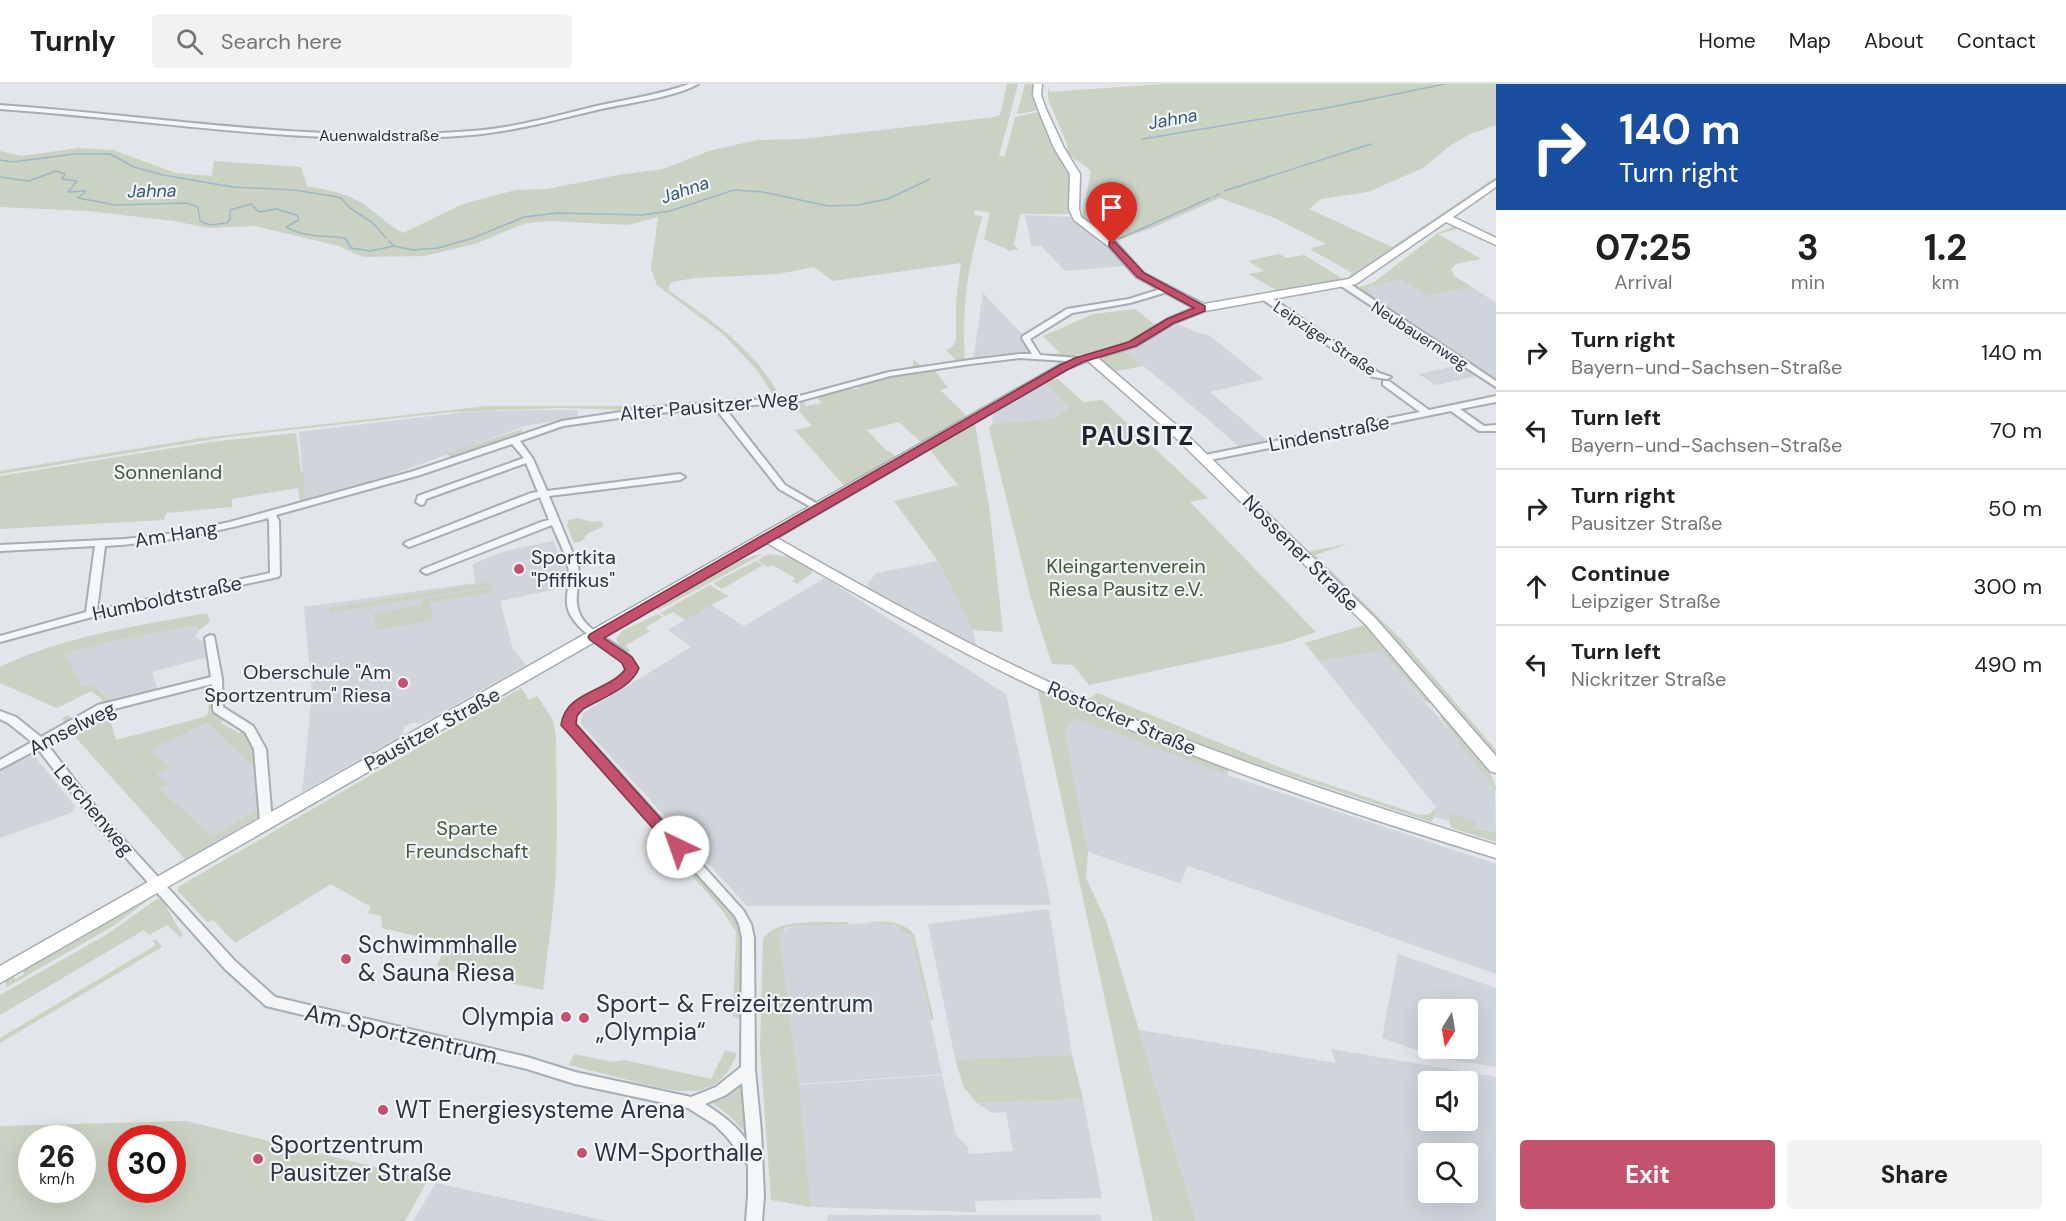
<!DOCTYPE html>
<meta charset="utf-8">
<style>
:root{--surface:#fff;--page:#f2f2f2;--text:#202124;--muted:#757577;--line:#e0e0e0;--accent:#c4516e}
body{margin:0;font-family:"DM Sans",sans-serif;background:var(--page);color:var(--text);height:100vh;display:flex;flex-direction:column;font-size:22px;white-space:nowrap}
*{box-sizing:border-box;margin:0}
p{font-size:20px;color:var(--muted)}
.icon{flex:none;width:33px;height:33px;fill:none;stroke:currentColor;stroke-width:2;stroke-linecap:round;stroke-linejoin:round}
.map{position:relative;flex:1;overflow:hidden}
.details{display:flex;flex-direction:column;background:var(--surface);width:570px}
.details>*{flex:none}
.top-card{background:#1a4fa0;color:#fff;overflow:hidden}
.needle{width:39px;rotate:191deg}
.buttons{position:absolute;left:1418px;top:915px;display:grid;gap:12px}
.buttons a{display:grid;place-items:center;width:60px;height:60px;border-radius:6px;background:var(--surface);box-shadow:0 6px 24px #0002;font-size:30px}
.speed{position:absolute;left:18px;top:1041px;display:flex;gap:12px;font-size:30px;font-weight:700;text-align:center}
.speed>*{display:grid;place-content:center;width:78px;height:78px;border-radius:50%;background:var(--surface);box-shadow:0 6px 24px #0002;line-height:1}
.speed small{font-size:15px;font-weight:400}
.speed .limit{border:9px solid #d22;background:#fff;color:#111}
.pin{position:absolute;display:grid;place-items:center;width:51px;height:51px;color:#fff;margin:-62px -26px;border-radius:50% 50% 50% 0;rotate:-45deg;box-shadow:0 0 6px #0007}
.pin .icon{rotate:45deg}
.me{position:absolute;width:66px;margin:-33px;rotate:318deg;stroke-linejoin:round;filter:drop-shadow(0 0 4px #0008)}
.turn{display:flex;align-items:center;gap:21px;height:126px;padding:0 24px;font-size:27px}
.turn .icon{width:78px;height:78px;stroke-width:2.5}
.turn b{display:block;font-size:42px;line-height:51px}
.eta{display:flex;justify-content:space-evenly;align-items:center;height:102px;text-align:center}
.eta b{font-size:36px;font-weight:700;line-height:42px}
.primary-button{display:flex;gap:12px;margin-top:auto;padding:12px 24px}
.primary-button a{flex:1;height:69px;border-radius:6px;background:var(--accent);color:#fff;font-size:24px;font-weight:700;line-height:69px;text-align:center}
.primary-button a+a{background:var(--page);color:var(--text)}
ul{padding:0;list-style:none}
li{display:flex;align-items:center;gap:18px;height:78px;padding:0 24px;border-top:2px solid var(--line)}
li div{flex:1}
li b{display:block;font-size:22px}
li em{font-style:normal}
header{display:flex;align-items:center;gap:36px;box-sizing:border-box;height:84px;padding:0 30px;background:var(--surface);border-bottom:2px solid var(--line)}
header strong{font-size:28px}
nav{display:flex;gap:33px;margin-inline-start:auto;font-size:21px}
.search{width:420px;height:54px;background:var(--page);display:flex;align-items:center;gap:15px;box-sizing:border-box;padding:0 21px;border-radius:6px;color:var(--muted);font-size:22px}
main{display:flex;flex:1;min-height:0}
.map>svg:first-child{display:block}
.built{fill:#d0d5db;fill-rule:evenodd}
.green{fill:#c9d2c3;fill-rule:evenodd}
.lines{fill:none;stroke-linecap:round;stroke-linejoin:round}
.stream{stroke:#9fb6c6;stroke-width:1.5}
.street-casing{stroke:#a7adb3;stroke-width:4}
.secondary-casing{stroke:#a7adb3;stroke-width:3}
.street{fill:#f4f6f8;fill-rule:evenodd}
.secondary{fill:#fff;fill-rule:evenodd}
.route{fill:#c4516e;stroke:#7f3548;stroke-width:1.5}
.poi-dot{fill:#c4516e;stroke:#f1f4f7;stroke-width:2}
.labels{text-anchor:middle;stroke-width:4.5;stroke-linejoin:round;paint-order:stroke}
.far-street-label{font-size:16px;fill:#2b3540;stroke:#f1f4f7}
.far-water-label{font-size:18px;font-style:italic;fill:#385770;stroke:#f1f4f7}
.street-label{font-size:20px;fill:#2b3540;stroke:#f1f4f7}
.park-label{font-size:20px;fill:#435a39;stroke:#f1f4f7}
.poi-label{font-size:20px;fill:#2b3540;stroke:#f1f4f7;text-anchor:start}
.near-poi-label{font-size:24px;fill:#2b3540;stroke:#f1f4f7;text-anchor:start}
.near-street-label{font-size:24px;fill:#2b3540;stroke:#f1f4f7}
.district-label{font-size:26px;font-weight:bold;letter-spacing:1.5px;fill:#1d2630;stroke:#f1f4f7}
</style>
<header>
<strong>Turnly</strong>
<div class="search"><svg class="icon" aria-label="search" viewBox="0 0 24 24"><circle cx="10" cy="10" r="6"/><path d="M15 15l6 6"/></svg>Search here</div>
<nav><a>Home</a><a>Map</a><a>About</a><a>Contact</a></nav>
</header>
<main>
<div class="map">
<svg width="1496" height="1137" viewBox="0 0 1496 1137">
<rect width="100%" height="100%" fill="#e2e5e9"/>
<g class="built">
<path d="M1025 131 1071 133 1099 154 1125 182 1065 187 1041 162H1031Z"/>
<path d="M1400 195 1428 212 1472 203 1496 219V298L1361 207 1369 202Z"/>
<path d="M983 209 1024 252 1029 269 973 276Z"/>
<path d="M1179 240 1198 249 1209 251 1264 295 1210 308 1269 358 1241 364 1183 314 1123 266 1146 257Z"/>
<path d="M1460 281 1477 292 1435 301 1419 290Z"/>
<path d="M1045 299 1071 324 1053 334 992 340 993 329Z"/>
<path d="M535 326H577L578 333 525 342 372 398 305 418 299 348 464 328Z"/>
<path d="M553 457 567 489 566 503 500 517 513 565 526 581 423 639H411L404 643 403 651 302 708 312 610 304 523 475 499 473 480 505 467Z"/>
<path d="M938 477 973 546 976 563 865 504 876 489Z"/>
<path d="M825 494 1006 610 1051 821 747 822 581 640 583 629 691 563 668 546 710 520 744 542Z"/>
<path d="M195 542 199 546 195 553 204 558 207 573 152 588 158 606 112 618 91 600 82 603 65 570 132 553Z"/>
<path d="M1381 567 1467 667 1495 706 1496 749 1434 733 1436 723 1319 577Z"/>
<path d="M1074 634 1227 691 1496 780V890L1188 782 1180 799 1088 768 1065 648Z"/>
<path d="M208 639 258 687 259 725 212 752 160 705 167 700 157 690 169 683 151 666Z"/>
<path d="M33 670 75 722 71 729 0 754V684L26 671Z"/>
<path d="M1049 825 1072 971 955 975 928 840Z"/>
<path d="M883 839 901 843 913 855 942 990 799 1000 779 850 781 847 796 841Z"/>
<path d="M1398 870 1496 904V983L1440 974 1382 954ZM1428 926H1467V964H1428Z"/>
<path d="M1139 946 1336 979 1331 965 1496 993V1137H1196ZM1428 998H1467V1036H1428ZM1428 1070H1467V1108H1428Z"/>
<path d="M942 991 956 1052 968 1063 969 1070 1013 1067 1006 1028 992 1029 977 1019 1083 1015 1102 1114 975 1117 976 1128 811 1123 799 1001Z"/>
<path d="M436 1099 607 1137H608H413Z"/>
<path d="M829 1131H1100L1102 1137H826Z"/>
</g>
<g class="green">
<path d="M1007 0H1018L999 72H1005L1015 33 1038 28 1057 68H1067V60L1048 15V0L1049 8 1163 0H1496V41L1470 50 1451 61 1423 84 1368 108 1321 115 1309 125 1392 163 1496 93V96L1355 191 1349 192 1352 189 1310 165 1326 160 1275 134 1220 114 1152 144 1113 157 1084 138 1082 132 1091 88C1086 79 1075 78 1069 70H1059L1070 84 1071 130H1020L1014 161 1018 165 1009 167C1001 161 993 160 984 155L990 129 975 126 974 131 983 132C968 177 961 229 965 277L958 278 946 266 952 263 956 256V218L961 179 833 197 814 183 778 190 695 194 671 198 668 206C710 235 754 264 779 311L807 309 909 283 913 282V275L922 283 791 315H780L778 311H774L775 316 639 326 560 324 452 328 227 353 0 390V387L201 354 487 322H640L773 311 757 286 724 251 657 201 651 185 658 133 628 141 550 137 526 139 475 160 424 172 363 173 339 162 255 142 208 144 174 137 88 127 0 123V67L21 72 79 64 113 66 176 89 212 92 214 77 301 83 307 102C327 106 348 109 365 121 378 130 388 141 403 149L463 120 516 106 547 105 618 91 663 85 709 67 757 56 802 55 995 33 1000 31Z"/>
<path d="M1025 0H1036L1039 26 1017 30Z"/>
<path d="M1455 142 1496 160 1458 145 1438 150 1481 175 1456 180 1451 185 1454 192 1472 203 1428 212 1400 195 1370 202 1368 206 1379 219 1390 226 1386 227 1361 207 1360 203 1373 199 1438 149Z"/>
<path d="M1279 170 1287 174 1304 171 1340 193V196L1281 209 1248 190 1264 187 1248 177Z"/>
<path d="M1135 225 1154 240 1161 239C1119 264 1093 274 1047 272L1060 269 1043 252 1093 230Z"/>
<path d="M1123 266 1143 282 1112 288 1100 275Z"/>
<path d="M934 285 948 304 940 306 969 334 904 371 900 370 922 359 899 338 867 346 885 365 896 372 872 390 846 404 795 346 812 342 791 318 801 316 806 322 822 319 817 313 849 305H858L857 302 890 292Z"/>
<path d="M1053 295H1058L1083 318 1102 316 1208 414 1190 418 1316 548 1284 559 1089 601 1073 581 1052 580 1031 515 989 344 992 340 1053 334 1070 324 1045 299Z"/>
<path d="M975 340 990 429 1003 548 973 546 938 477 894 417 958 401 930 366Z"/>
<path d="M522 345 523 351 458 370 460 372 453 375 446 370Z"/>
<path d="M296 349 301 388 304 389 305 418 300 420 298 404 232 415V423L166 429 164 436 0 445V392L210 358Z"/>
<path d="M577 434 592 438 601 437 604 442 587 450 582 457 574 459 567 441 569 436Z"/>
<path d="M1348 460 1315 471 1402 556 1496 666V672L1435 603 1306 468Z"/>
<path d="M763 470 659 526 656 524C678 511 740 471 763 470Z"/>
<path d="M769 470 790 473 812 486 811 490 797 500 792 497 795 494 772 481 768 483 757 476Z"/>
<path d="M756 477 763 481 722 505 714 500 715 498Z"/>
<path d="M490 498 491 502 330 529 329 524Z"/>
<path d="M710 501 728 512 685 536 673 528 665 532 660 529Z"/>
<path d="M492 503 493 508 430 519 433 536 376 546 373 530 422 521V515Z"/>
<path d="M207 529 210 538 199 546 195 542 132 553 65 570 82 603 91 600 112 618 64 640 62 634 68 631 71 634 103 616 91 607 57 624 0 599V583C64 552 137 542 207 529Z"/>
<path d="M658 530 663 533 645 544 650 547 625 562 630 566 628 568 620 562 616 555 622 547Z"/>
<path d="M1365 541 1434 620 1426 618 1381 567 1319 577 1305 559Z"/>
<path d="M210 598 213 599 221 632 220 633 224 636 221 639 239 649 245 645 253 657 258 687 207 639 151 666 170 683 157 690 168 700 160 705 212 752 259 725 261 732 185 775 69 646 107 625 116 656 204 633 208 630Z"/>
<path d="M515 602 517 604 185 795 182 792Z"/>
<path d="M521 604 529 616 537 612 553 636 556 654C556 710 559 768 553 824 550 851 546 879 543 906L440 884 437 881 447 859 382 844 381 832 368 829 371 823 331 800 235 859 213 836 207 838 178 807V803Z"/>
<path d="M1038 607 1229 684 1227 691 1074 634 1065 648 1088 768 1086 794 1107 839 1196 1137H1153Z"/>
<path d="M1097 609 1294 689 1420 731 1430 730 1436 723 1434 733 1431 738 1213 666 1089 615Z"/>
<path d="M1442 631C1456 647 1496 687 1496 707L1440 633Z"/>
<path d="M1451 730 1475 737V744L1496 749V758L1452 744 1449 738Z"/>
<path d="M669 765H675C693 785 732 821 740 844 747 865 741 909 741 932L739 935 733 932 736 848 722 826Z"/>
<path d="M152 813 115 841 7 903 5 897 13 892 16 895 24 890 23 886 30 881 143 814Z"/>
<path d="M157 815 162 816 183 852 180 853 167 841 149 851 144 846 0 931V911L106 851Z"/>
<path d="M848 838V840L792 842 785 844 779 850 799 1000 811 1123 771 1116 760 965 763 855C776 833 825 839 848 838Z"/>
<path d="M865 838C883 837 901 836 914 850L934 936H931L911 852 895 841Z"/>
<path d="M156 855 162 863 0 959V954L156 861 153 857Z"/>
<path d="M725 967 737 969C718 1021 678 1008 636 998 614 992 591 987 569 981L574 970 613 978 624 976 711 995Z"/>
<path d="M1072 971 1083 1015 977 1019 964 1004 955 975Z"/>
<path d="M736 1002 741 1003 742 1007 746 1044 743 1046 730 1032 711 1018 724 1012Z"/>
<path d="M186 1037 428 1096 405 1137H0V1042ZM32 1054H82V1106H32ZM122 1054H172V1106H122Z"/>
</g>
<g class="lines">
<g class="stream">
<path d="M1143 55 1332 23 1445 0"/>
<path d="M0 76 12 78 74 70H110L134 83 163 91 233 103 294 106 332 112 341 114 350 124 373 139 386 154"/>
<path d="M0 93 29 97 56 87 65 90 62 95 77 97 68 108 86 107 78 114 115 121 187 119 198 123 200 137 210 141 227 139 230 135V126L251 120 259 128 276 125 297 131 299 136 286 143C304 154 325 151 345 154L351 164 370 167 394 162 413 166 438 164 473 154 524 133 557 129 642 131 670 127 734 106 763 108 828 122 858 121 888 115 930 95"/>
<path d="M1224 107 1371 60"/>
<path d="M1213 113 1220 110"/>
<path d="M1119 155 1210 114"/>
<path d="M389 157 394 162"/>
</g>
<defs>
<g id="street">
<path d="M689 0H698C676 13 628 19 601 25 559 35 516 47 472 51 314 64 157 36 0 25V21C157 32 314 60 472 47 516 44 558 31 601 21 631 15 661 10 689 0Z"/>
<path d="M1341 198H1347L1496 297V303L1341 202Z"/>
<path d="M1164 204 1168 206 1167 208 1130 219 1072 229 1030 255 1040 271 1079 274 1083 276 1082 278 1020 274 970 280 890 292 796 318 724 323 785 401 821 422 823 424 821 426 818 427 779 405 715 324 647 330 563 342 520 357 533 375 547 407 680 390 685 393 680 396 549 412 578 482C581 496 574 511 578 525 583 546 611 555 626 569 631 573 634 578 637 584 624 605 599 612 579 626L575 632V640L743 826 751 840 754 854 755 986 761 1048 764 1112 762 1137H746L748 1112V1081L727 1053 715 1041 688 1024 575 1000 527 985 266 922 225 885 96 740 38 665 0 685V676L32 658 8 639 0 635V627L16 633 41 653 98 621 211 593 205 554 210 551 214 552 222 595 223 623 253 642 266 665 272 738 270 741H262L260 738 254 665 245 648 214 628 213 625 212 600 106 627 47 660 104 734 235 877 275 913 527 973 575 988 691 1013 716 1003 741 983 742 854 739 840 735 832 563 641C566 607 611 609 627 584 613 561 583 555 570 530 563 517 570 503 569 489 568 473 558 456 552 441L429 489 426 490 421 487 423 485 541 438 549 436 540 413 412 462 409 463 404 460 406 458 531 409 538 408 526 379 426 415 424 420 421 421 416 418 418 412 524 374 512 360 420 391 276 431 279 437 280 491 278 493 92 533 0 558V552L86 528 95 462 0 467V461L125 455 176 449 230 438 414 387 562 337 647 324 796 313 889 288 970 276 1020 270H1032L1022 254 1023 252 1067 225 1129 215ZM268 434 269 437 270 489 97 526 105 462C160 459 214 449 268 434ZM742 999 747 1057C735 1040 722 1031 705 1020L726 1011Z"/>
<path d="M1262 211H1268L1379 289 1391 293 1387 295 1373 293 1262 215Z"/>
<path d="M1383 297H1389L1429 326 1496 312V318L1460 325 1484 342 1496 341V347H1479L1451 327 1205 377 1201 374 1205 371 1420 328 1383 301Z"/>
</g>
<path id="secondary" d="M1034 0H1042L1041 11 1046 25 1064 64 1080 90 1079 125 1081 133 1116 158 1144 189 1204 220 1349 195 1496 96V103L1453 133 1496 154V161L1446 138 1356 200 1205 227 1175 239 1137 262 1098 274 1183 347 1376 535 1496 672V689L1490 687 1366 541 1175 353 1088 277 1067 285 777 454C876 510 977 567 1082 613 1216 672 1356 717 1496 761V774C1352 730 1208 682 1071 620 966 573 866 516 767 459L0 899V882L1059 281 1129 258 1167 235 1193 224 1136 193 1108 162 1074 136 1069 125 1070 90 1054 64 1038 25 1033 11Z"/>
</defs>
<use href="#street" class="street-casing"/>
<use href="#secondary" class="secondary-casing"/>
<use href="#street" class="street"/>
<use href="#secondary" class="secondary"/>
</g>
<path class="route" d="M1109 158H1115L1144 189 1205 222V227L1174 239 1136 262 1083 278 1067 286 604 554 632 573 639 584C632 604 600 615 583 625L577 632 576 640 686 763 684 767H673L561 641C565 608 607 608 625 586L622 579 590 556 588 553 590 550 1060 281 1075 274 1129 258 1167 235 1194 224 1137 193 1109 162Z"/>
<g class="poi-dot">
<circle cx="519" cy="485" r="6"/>
<circle cx="403" cy="599" r="6"/>
<circle cx="346" cy="875" r="6"/>
<circle cx="566" cy="933" r="6"/>
<circle cx="584" cy="934" r="6"/>
<circle cx="383" cy="1026" r="6"/>
<circle cx="582" cy="1069" r="6"/>
<circle cx="258" cy="1075" r="6"/>
</g>
<g class="labels">
<g class="far-street-label">
<text x="379" y="57">Auenwaldstraße</text>
<text transform="translate(1420 251) rotate(33)" y="6">Neubauernweg</text>
<text transform="translate(1325 254) rotate(34)" y="6">Leipziger Straße</text>
</g>
<g class="far-water-label">
<text transform="translate(1173 35) rotate(-10)" y="6">Jahna</text>
<text transform="translate(685 106) rotate(-19)" y="6">Jahna</text>
<text transform="translate(152 107) rotate(-1)" y="6">Jahna</text>
</g>
<g class="street-label">
<text transform="translate(709 322) rotate(-5)" y="7">Alter Pausitzer Weg</text>
<text transform="translate(1329 349) rotate(-11)" y="7">Lindenstraße</text>
<text transform="translate(176 450) rotate(-9)" y="7">Am Hang</text>
<text transform="translate(1301 469) rotate(45)" y="7">Nossener Straße</text>
<text transform="translate(167 514) rotate(-12)" y="7">Humboldtstraße</text>
<text transform="translate(1122 634) rotate(23)" y="7">Rostocker Straße</text>
<text transform="translate(72 644) rotate(-27)" y="7">Amselweg</text>
<text transform="translate(432 645) rotate(-29)" y="7">Pausitzer Straße</text>
<text transform="translate(94 726) rotate(50)" y="7">Lerchenweg</text>
</g>
<g class="park-label">
<text x="168" y="395">Sonnenland</text>
<text x="1126" y="489">Kleingartenverein<tspan x="1126" dy="23">Riesa Pausitz e.V.</tspan></text>
<text x="467" y="751">Sparte<tspan x="467" dy="23">Freundschaft</tspan></text>
</g>
<g class="poi-label">
<text x="531" y="480">Sportkita<tspan x="531" dy="23">"Pfiffikus"</tspan></text>
<text x="391" y="595" text-anchor="end">Oberschule "Am<tspan x="391" dy="23">Sportzentrum" Riesa</tspan></text>
</g>
<g class="near-poi-label">
<text x="358" y="869">Schwimmhalle<tspan x="358" dy="28">&amp; Sauna Riesa</tspan></text>
<text x="596" y="928">Sport- &amp; Freizeitzentrum<tspan x="596" dy="28">„Olympia“</tspan></text>
<text x="554" y="941" text-anchor="end">Olympia</text>
<text x="395" y="1034">WT Energiesysteme Arena</text>
<text x="270" y="1069">Sportzentrum<tspan x="270" dy="28">Pausitzer Straße</tspan></text>
<text x="594" y="1077">WM-Sporthalle</text>
</g>
<g class="near-street-label">
<text transform="translate(401 950) rotate(13)" y="8">Am Sportzentrum</text>
</g>
<g class="district-label">
<text x="1138" y="361">PAUSITZ</text>
</g>
</g>
</svg>
<div class="buttons">
<a><svg class="needle" viewBox="-14 -14 28 28"><path d="M0-13l5 13h-10z" fill="#e53935"/><path d="M0 13l5-13h-10z" fill="#757577"/></svg></a>
<a><svg class="icon" aria-label="sound" viewBox="0 0 24 24"><path d="M4 9h4l5-4v14l-5-4H4zM17 9q2 3 0 6"/></svg></a>
<a><svg class="icon" aria-label="search" viewBox="0 0 24 24"><circle cx="10" cy="10" r="6"/><path d="M15 15l6 6"/></svg></a>
</div>
<div class="speed"><div>26<small>km/h</small></div><div class="limit">30</div></div>
<div class="pin" style="left:1112px;top:160px;background:#d93025"><svg class="icon" aria-label="arrive" viewBox="0 0 24 24"><path d="M6 21V4h12l-3 4 3 4H6"/></svg></div>
<svg class="me" style="left:678px;top:763px" viewBox="-20 -20 40 40"><circle r="19" fill="#fff"/><path d="M0-13L10 11 0 6-10 11z" fill="#c4516e"/></svg>
</div>
<section class="details">
<div class="top-card">
<div class="turn"><svg class="icon" aria-label="right" viewBox="0 0 24 24"><path d="M7 20v-9h11M14 6l5 5-5 5"/></svg><div><b>140 m</b>Turn right</div></div>
</div>
<div class="eta">
<div><b>07:25</b><p>Arrival</p></div>
<div><b>3</b><p>min</p></div>
<div><b>1.2</b><p>km</p></div>
</div>
<ul>
<li><svg class="icon" aria-label="right" viewBox="0 0 24 24"><path d="M7 20v-9h11M14 6l5 5-5 5"/></svg><div><b>Turn right</b><p>Bayern-und-Sachsen-Straße</p></div><em>140 m</em></li>
<li><svg class="icon" aria-label="left" viewBox="0 0 24 24"><path d="M17 20v-9H6M10 6l-5 5 5 5"/></svg><div><b>Turn left</b><p>Bayern-und-Sachsen-Straße</p></div><em>70 m</em></li>
<li><svg class="icon" aria-label="right" viewBox="0 0 24 24"><path d="M7 20v-9h11M14 6l5 5-5 5"/></svg><div><b>Turn right</b><p>Pausitzer Straße</p></div><em>50 m</em></li>
<li><svg class="icon" aria-label="ahead" viewBox="0 0 24 24"><path d="M12 20V5M6 11l6-6 6 6"/></svg><div><b>Continue</b><p>Leipziger Straße</p></div><em>300 m</em></li>
<li><svg class="icon" aria-label="left" viewBox="0 0 24 24"><path d="M17 20v-9H6M10 6l-5 5 5 5"/></svg><div><b>Turn left</b><p>Nickritzer Straße</p></div><em>490 m</em></li>
</ul>
<div class="primary-button"><a>Exit</a><a>Share</a></div>
</section>
</main>
